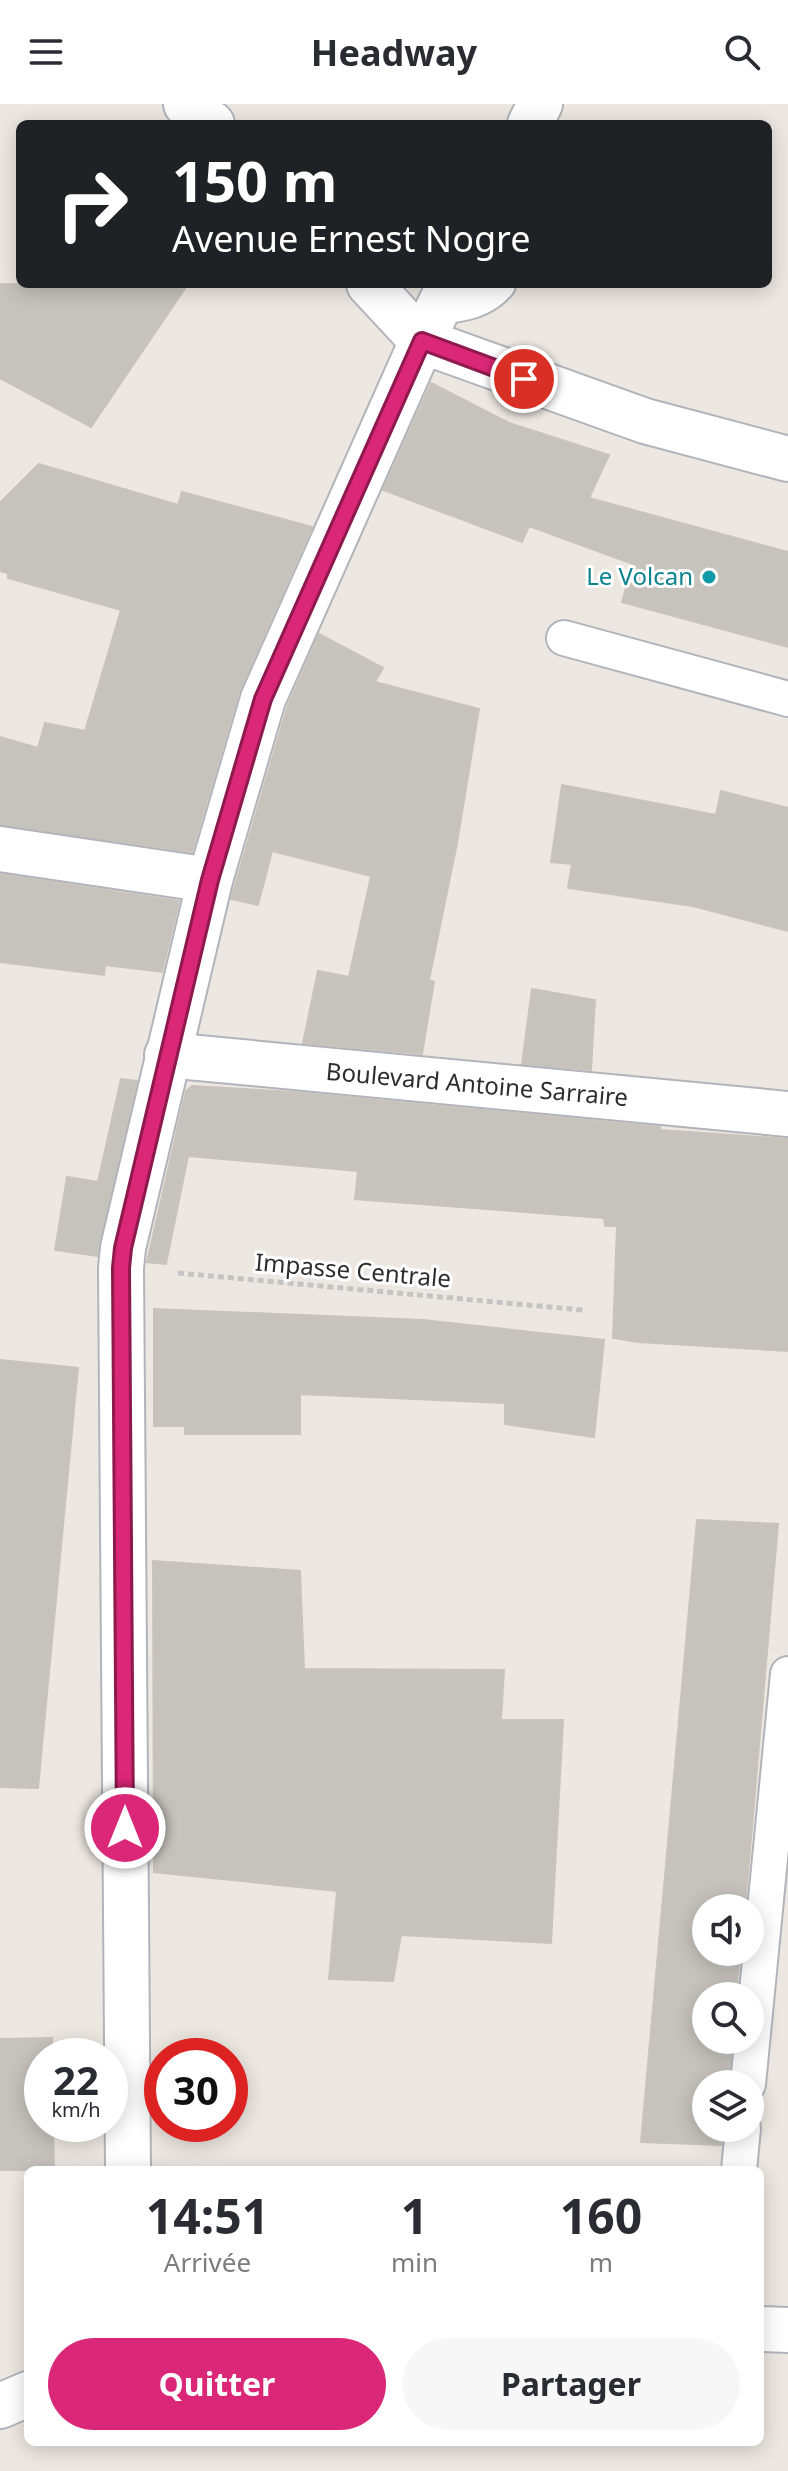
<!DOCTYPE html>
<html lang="fr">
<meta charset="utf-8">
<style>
:root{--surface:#fff;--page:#f7f7f7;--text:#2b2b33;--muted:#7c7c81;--accent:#db2777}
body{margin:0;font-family:"Noto Sans",sans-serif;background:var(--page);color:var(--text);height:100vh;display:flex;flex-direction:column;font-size:30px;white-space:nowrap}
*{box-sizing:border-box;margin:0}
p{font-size:26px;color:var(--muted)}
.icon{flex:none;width:44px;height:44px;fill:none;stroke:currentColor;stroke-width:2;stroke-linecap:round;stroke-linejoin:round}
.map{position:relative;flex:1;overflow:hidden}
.side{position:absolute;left:24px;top:2062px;width:740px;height:280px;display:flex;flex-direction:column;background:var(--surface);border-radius:12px;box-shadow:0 4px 20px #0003}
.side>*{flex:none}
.banner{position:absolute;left:16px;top:16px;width:756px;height:168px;border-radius:12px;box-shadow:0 4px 20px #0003;background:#202124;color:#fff;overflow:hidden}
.buttons{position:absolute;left:692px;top:1790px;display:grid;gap:16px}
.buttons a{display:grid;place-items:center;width:72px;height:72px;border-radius:50%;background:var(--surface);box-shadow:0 4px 20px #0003;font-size:40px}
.speed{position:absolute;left:24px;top:1934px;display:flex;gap:16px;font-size:40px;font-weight:700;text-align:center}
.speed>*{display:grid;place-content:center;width:104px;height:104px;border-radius:50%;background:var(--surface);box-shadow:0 4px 20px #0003;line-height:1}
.speed small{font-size:20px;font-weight:400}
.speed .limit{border:12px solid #d22;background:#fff;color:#111}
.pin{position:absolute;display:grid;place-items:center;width:68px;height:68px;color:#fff;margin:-34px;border:4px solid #fff;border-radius:50%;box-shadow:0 2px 8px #0007}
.me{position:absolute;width:88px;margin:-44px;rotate:0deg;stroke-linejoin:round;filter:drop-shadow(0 0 6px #0008)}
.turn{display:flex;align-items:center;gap:28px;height:168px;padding:0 24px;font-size:36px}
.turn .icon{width:104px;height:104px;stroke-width:2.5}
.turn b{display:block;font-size:56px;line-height:68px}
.eta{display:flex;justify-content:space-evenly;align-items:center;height:136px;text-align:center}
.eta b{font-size:48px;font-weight:700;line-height:56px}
.action{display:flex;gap:16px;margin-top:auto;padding:16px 24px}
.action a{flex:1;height:92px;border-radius:48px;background:var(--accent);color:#fff;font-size:32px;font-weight:700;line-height:92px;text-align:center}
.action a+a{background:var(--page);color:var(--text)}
header{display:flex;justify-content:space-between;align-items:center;height:104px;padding:0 24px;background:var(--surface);font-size:36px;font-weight:700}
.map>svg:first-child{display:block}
.building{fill:#c6c2bc;stroke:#c9c3bb;stroke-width:2}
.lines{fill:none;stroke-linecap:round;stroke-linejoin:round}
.lane-casing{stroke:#b2b4bc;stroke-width:38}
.street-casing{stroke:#b2b4bc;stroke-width:48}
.path{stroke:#c4c4c4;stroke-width:5;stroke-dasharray:6 4;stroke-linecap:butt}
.lane{stroke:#fff;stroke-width:34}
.street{stroke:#fff;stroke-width:44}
.route-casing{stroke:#8e194d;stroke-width:20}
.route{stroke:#db2777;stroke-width:14}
.culture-dot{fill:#0f9aa8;stroke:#fff;stroke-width:3}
.labels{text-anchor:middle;stroke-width:6;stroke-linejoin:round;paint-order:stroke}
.culture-label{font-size:24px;fill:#0d838f;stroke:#fff;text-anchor:end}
.street-label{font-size:24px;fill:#2d2d2d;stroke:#fff}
</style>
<header><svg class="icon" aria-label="menu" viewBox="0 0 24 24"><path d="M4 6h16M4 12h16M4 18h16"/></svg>Headway<svg class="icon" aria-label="search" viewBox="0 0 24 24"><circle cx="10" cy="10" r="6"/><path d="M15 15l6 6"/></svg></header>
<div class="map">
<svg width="788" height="2367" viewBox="0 0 788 2367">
<rect width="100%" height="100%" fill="#ede7e1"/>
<g class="building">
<path d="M0 180H188L91 323 0 274Z"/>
<path d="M431 279 509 319 609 351 589 394 788 448V543L622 498 633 460 529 422 522 438 383 386Z"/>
<path d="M39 360 178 401 182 388 312 423 239 588 192 748 0 721V633L38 644 45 619 85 627 121 506 8 474V469L0 467V399Z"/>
<path d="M319 530 383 564 375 578 479 605 457 739 429 876 434 878 422 950 303 939 318 867 349 873 371 772 272 747 258 801 231 795 287 604Z"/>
<path d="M562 681 716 711 721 687 788 704V827L693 802 568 784 572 760 551 758Z"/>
<path d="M0 770 179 797 162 868 105 861 104 871 0 858Z"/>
<path d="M532 885 595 896 591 966 522 960Z"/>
<path d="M121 975 137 977 97 1152 55 1146 67 1073 98 1078Z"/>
<path d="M192 982 293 988 660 1023V1026L788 1035V1247L638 1238 613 1234 617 1122H605L604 1114 355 1095 358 1067 188 1052 166 1160 147 1158 186 987Z"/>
<path d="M154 1205 423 1216 604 1236 594 1333 505 1320V1299L300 1290V1330H185V1322H154Z"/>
<path d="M0 1256 78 1264 38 1684 0 1683Z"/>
<path d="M697 1416 778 1420 745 1804H706V1848H740L736 1892H706V1936H732L728 1980H706V2024H723L721 2041 641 2038Z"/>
<path d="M153 1457 300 1467 304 1565 504 1566 501 1616H563L551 1839 401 1831 393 1877 329 1875 337 1787 154 1768Z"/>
<path d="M52 1934V1952H42V2020H53L54 2066H0V1935Z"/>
</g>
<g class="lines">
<defs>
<g id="lane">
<path d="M439 203C462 200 482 198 498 180"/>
<path d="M564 534 788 595"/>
<path d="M748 1980 788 1570"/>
<path d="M739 2066 743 2024"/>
</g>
<g id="street">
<path d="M186 0 212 20"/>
<path d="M530 20 540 0"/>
<path d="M369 180 422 237 645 317 788 355"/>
<path d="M0 745 210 776"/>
<path d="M167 951 788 1010"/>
<path d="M128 2066 121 1164 123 1144 210 776 263 595 422 237 450 180"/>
<path d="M760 2225 788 2226"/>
<path d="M0 2302 28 2290"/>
</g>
</defs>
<use href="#lane" class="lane-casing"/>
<use href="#street" class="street-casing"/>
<path class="path" d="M178 1169 583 1206"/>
<use href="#lane" class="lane"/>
<use href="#street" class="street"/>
</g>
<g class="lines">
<defs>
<path id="route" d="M125 1724 121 1164 123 1144 210 776 263 595 422 237 524 275"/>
</defs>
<use href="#route" class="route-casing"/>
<use href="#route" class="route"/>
</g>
<circle class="culture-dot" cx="709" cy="473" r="8"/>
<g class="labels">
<g class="culture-label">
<text x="693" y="481">Le Volcan</text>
</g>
<g class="street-label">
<text transform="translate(477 981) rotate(5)" y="8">Boulevard Antoine Sarraire</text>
<text transform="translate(353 1167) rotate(5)" y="8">Impasse Centrale</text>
</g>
</g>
</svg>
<div class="buttons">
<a><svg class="icon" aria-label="sound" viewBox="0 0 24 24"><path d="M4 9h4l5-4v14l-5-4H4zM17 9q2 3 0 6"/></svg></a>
<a><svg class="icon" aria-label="search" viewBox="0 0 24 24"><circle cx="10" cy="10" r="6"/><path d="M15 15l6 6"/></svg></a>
<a><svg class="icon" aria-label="layers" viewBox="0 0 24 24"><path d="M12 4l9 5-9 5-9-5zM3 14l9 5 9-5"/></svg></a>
</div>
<div class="speed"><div>22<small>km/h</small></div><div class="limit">30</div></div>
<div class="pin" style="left:524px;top:275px;background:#d93025"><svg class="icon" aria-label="arrive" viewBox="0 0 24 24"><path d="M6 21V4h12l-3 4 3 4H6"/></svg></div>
<svg class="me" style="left:125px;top:1724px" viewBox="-20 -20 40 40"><circle r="17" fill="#db2777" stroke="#fff" stroke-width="3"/><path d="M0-11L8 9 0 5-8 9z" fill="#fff"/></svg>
<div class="banner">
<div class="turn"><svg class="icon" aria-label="right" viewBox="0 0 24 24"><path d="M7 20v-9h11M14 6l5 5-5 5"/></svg><div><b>150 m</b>Avenue Ernest Nogre</div></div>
</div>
<section class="side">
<div class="eta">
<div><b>14:51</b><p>Arrivée</p></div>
<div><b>1</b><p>min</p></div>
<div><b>160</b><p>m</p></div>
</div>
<div class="action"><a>Quitter</a><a>Partager</a></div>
</section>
</div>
